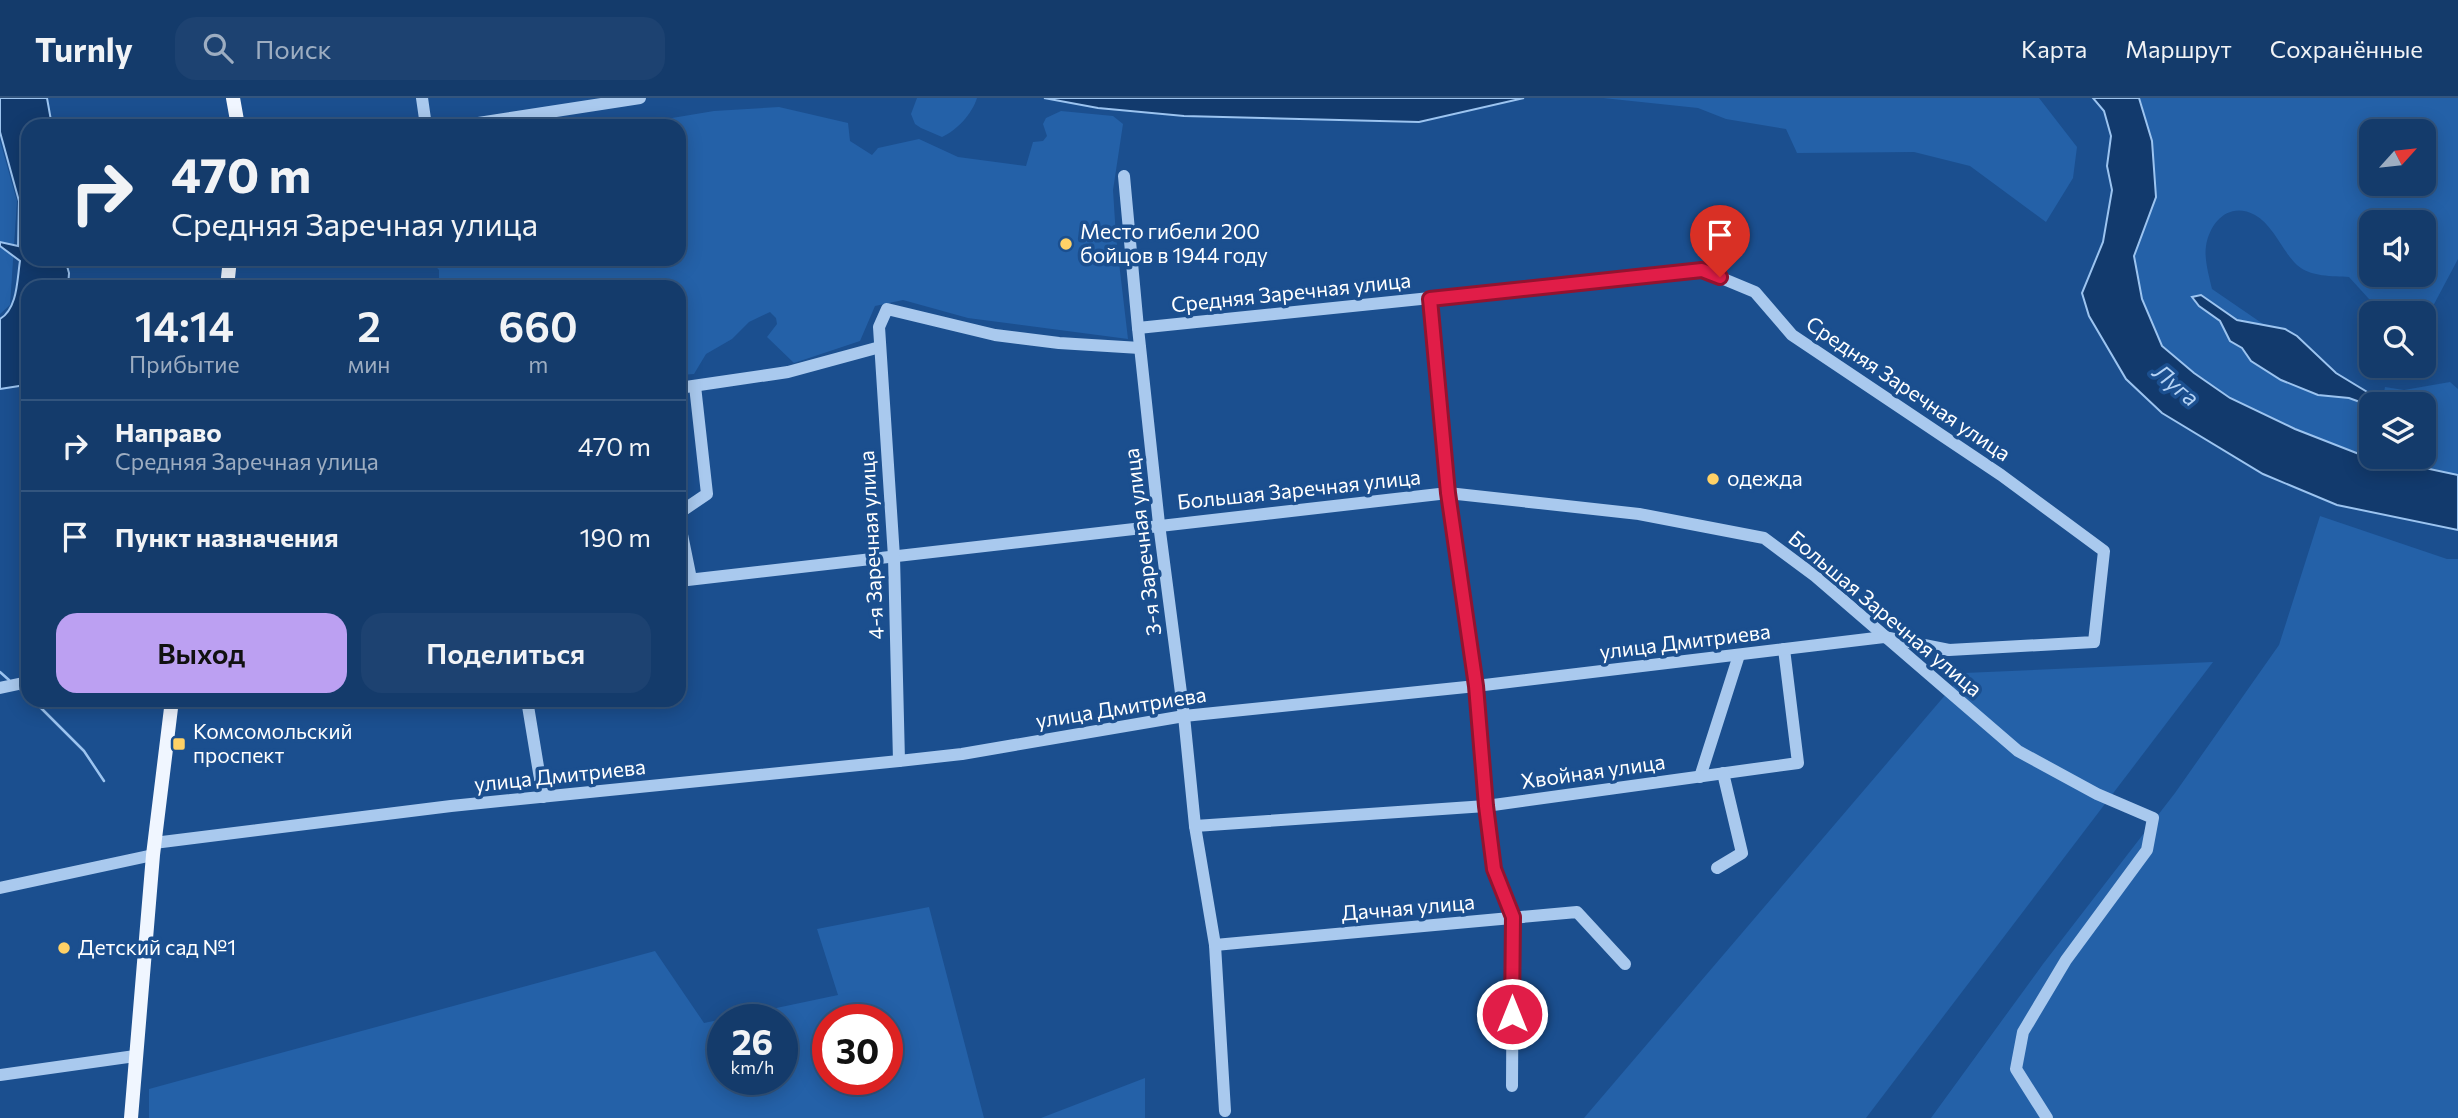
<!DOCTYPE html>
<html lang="ru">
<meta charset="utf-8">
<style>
:root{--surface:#143b6b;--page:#1d4271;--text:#f1f3f6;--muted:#9dadc1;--line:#33557e;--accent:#bca0f2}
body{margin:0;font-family:Commissioner,sans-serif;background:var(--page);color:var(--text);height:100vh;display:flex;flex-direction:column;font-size:26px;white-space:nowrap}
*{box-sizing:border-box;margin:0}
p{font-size:23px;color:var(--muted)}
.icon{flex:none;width:38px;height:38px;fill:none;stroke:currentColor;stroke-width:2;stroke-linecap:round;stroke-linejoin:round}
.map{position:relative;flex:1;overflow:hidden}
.drawer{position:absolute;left:21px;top:182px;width:665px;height:427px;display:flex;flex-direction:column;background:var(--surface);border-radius:21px;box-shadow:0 4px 18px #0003,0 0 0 2px var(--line)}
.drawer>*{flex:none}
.top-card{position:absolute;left:21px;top:21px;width:665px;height:147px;border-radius:21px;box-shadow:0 4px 18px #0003,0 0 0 2px var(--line);background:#143b6b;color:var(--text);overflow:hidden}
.needle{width:46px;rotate:63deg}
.controls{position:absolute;left:2359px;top:21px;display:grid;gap:14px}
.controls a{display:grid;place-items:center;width:77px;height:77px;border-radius:14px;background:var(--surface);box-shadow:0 4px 18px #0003,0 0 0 2px var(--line);font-size:35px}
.speed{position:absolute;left:707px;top:906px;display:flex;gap:14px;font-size:35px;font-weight:700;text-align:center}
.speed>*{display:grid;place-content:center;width:91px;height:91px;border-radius:50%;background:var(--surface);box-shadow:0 4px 18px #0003,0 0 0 2px var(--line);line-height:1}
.speed small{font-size:18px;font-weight:400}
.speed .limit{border:10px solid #d22;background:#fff;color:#111}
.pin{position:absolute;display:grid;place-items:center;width:60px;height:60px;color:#fff;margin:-72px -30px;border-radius:50% 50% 50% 0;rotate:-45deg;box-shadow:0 0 7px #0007}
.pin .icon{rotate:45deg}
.me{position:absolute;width:77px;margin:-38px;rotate:0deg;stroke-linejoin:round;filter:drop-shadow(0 0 5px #0008)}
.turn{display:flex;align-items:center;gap:24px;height:147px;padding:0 35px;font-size:32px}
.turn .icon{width:91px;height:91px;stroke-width:2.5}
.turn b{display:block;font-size:49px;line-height:60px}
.eta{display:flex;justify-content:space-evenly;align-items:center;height:119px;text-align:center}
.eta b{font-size:42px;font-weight:600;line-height:49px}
.button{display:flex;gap:14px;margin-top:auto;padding:14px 35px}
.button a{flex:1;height:80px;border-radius:21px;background:var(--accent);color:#111;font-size:28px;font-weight:600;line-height:80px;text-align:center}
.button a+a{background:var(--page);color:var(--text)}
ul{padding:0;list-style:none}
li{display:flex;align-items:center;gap:21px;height:91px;padding:0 35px;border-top:2px solid var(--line)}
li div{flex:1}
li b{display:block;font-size:26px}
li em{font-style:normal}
header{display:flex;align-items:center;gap:42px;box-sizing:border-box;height:98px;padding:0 35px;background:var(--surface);border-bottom:2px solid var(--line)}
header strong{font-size:33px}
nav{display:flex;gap:38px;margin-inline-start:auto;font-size:24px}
.search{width:490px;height:63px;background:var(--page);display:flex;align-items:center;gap:18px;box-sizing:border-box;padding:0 24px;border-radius:21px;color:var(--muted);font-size:26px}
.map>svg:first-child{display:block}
.green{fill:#2461a8;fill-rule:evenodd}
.water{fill:#123a6d;stroke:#9cc4f0;stroke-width:2}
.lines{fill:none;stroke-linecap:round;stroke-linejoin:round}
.stream{stroke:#9cc4f0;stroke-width:2.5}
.minor{stroke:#a9c9ee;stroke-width:12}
.major{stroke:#f0f6ff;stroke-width:14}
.route-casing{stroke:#92132f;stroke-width:18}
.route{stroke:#e11d48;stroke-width:12}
.poi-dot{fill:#ffd166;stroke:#1b4f8f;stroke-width:2.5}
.labels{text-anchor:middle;stroke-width:7;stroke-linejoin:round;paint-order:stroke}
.poi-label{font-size:21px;fill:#fff;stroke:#1b4f8f;text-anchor:start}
.street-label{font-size:21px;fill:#fff;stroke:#1b4f8f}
.water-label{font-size:23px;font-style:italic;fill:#b5d3f5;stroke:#1b4f8f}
</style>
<header>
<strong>Turnly</strong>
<div class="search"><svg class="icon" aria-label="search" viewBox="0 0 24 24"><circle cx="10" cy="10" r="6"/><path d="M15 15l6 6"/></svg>Поиск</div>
<nav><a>Карта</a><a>Маршрут</a><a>Сохранённые</a></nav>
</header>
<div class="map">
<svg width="2458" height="1020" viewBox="0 0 2458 1020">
<rect width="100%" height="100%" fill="#1b4f8f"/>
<g class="green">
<path d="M917 0H977C972 16 957 32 942 39L921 30 915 26 911 16Z"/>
<path d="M1603 0H2039L2077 49 2073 80 2046 124 1970 68 1914 54 1797 55 1786 31 1726 21 1698 10Z"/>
<path d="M2139 0H2458V161L2432 210 2369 201 2349 179C2333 178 2310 179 2297 167 2282 153 2274 128 2255 117 2230 103 2210 123 2206 148 2204 161 2209 178 2212 191L2266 228 2237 222 2198 197 2193 200 2199 208 2220 223 2230 243 2242 250 2252 263 2281 282 2318 297 2349 300 2371 308V359L2359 356 2295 331 2230 300 2194 275 2162 248 2142 201 2134 158 2156 99 2142 6ZM2371 33H2424V86H2371ZM2371 124H2424V177H2371Z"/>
<path d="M779 9 848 25 850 43 872 57 878 50 919 41 958 59 1026 68 1033 44 1043 43 1047 38 1043 26 1046 20 1061 13 1113 18 1123 26 1113 92 1116 139 1128 241 968 220 903 202 875 208 860 243 794 265 767 239 777 226 776 220 770 214 749 224 732 241 706 256 694 276 679 277V189H439V172L429 161H417H679V28H624L714 13Z"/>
<path d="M0 43 17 103 10 207 0 216Z"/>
<path d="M2450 284 2458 291V377L2372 359H2424V306H2387L2376 299 2384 294 2385 289 2404 292Z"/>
<path d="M2320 418 2447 461H2458V1020H1931L2043 866 2175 695 2279 547Z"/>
<path d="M2213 564 1866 1020H1584L1964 575Z"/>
<path d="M929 809 984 1020H149V991L655 853 704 925 838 897 817 831ZM723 922H782V982H723ZM828 922H887V982H828Z"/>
<path d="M1145 980V1020H1041Z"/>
</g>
<g class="water">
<path d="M0 0H47L52 28H28V161H65L69 175 68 189H28V283L19 288 0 291V221C18 210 17 181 20 163L0 148V144L18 148 19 103 0 34Z"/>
<path d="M1044 0H1524L1419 24 1184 18 1098 10Z"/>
<path d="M2093 0H2139L2152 43 2156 99 2134 158 2142 201 2162 248 2194 275 2230 300 2295 331 2359 356 2458 377V432L2337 407 2263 376 2162 315 2126 281 2089 218 2082 195 2103 144 2112 92 2107 68 2111 38 2104 13Z"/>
<path d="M2201 197 2237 222 2285 231 2297 238 2336 275 2387 306H2371V308L2349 300 2318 297 2281 282 2251 263 2242 250 2230 243 2220 223 2199 208 2192 199Z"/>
</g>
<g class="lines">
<g class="stream">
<path d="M0 574 9 582"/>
<path d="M20 591 28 598"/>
<path d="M33 602 84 653 104 683"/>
</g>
<g class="minor">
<path d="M422 0 426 28"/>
<path d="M459 28 640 0"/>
<path d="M1124 78 1138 230 1159 426 1184 618 1195 728 1215 847 1225 1013"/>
<path d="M1430 201 1448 395 1476 588 1486 708 1494 771 1513 819 1512 988"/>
<path d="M679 290 788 274 880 249"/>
<path d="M679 415 707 396 695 288"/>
<path d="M679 422 691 481"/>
<path d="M679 483 1448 395 1639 416 1764 440 1815 478 2018 653 2097 696 2153 720 2147 752 2066 862 2023 934 2016 971 2047 1020"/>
<path d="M0 590 28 584"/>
<path d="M527 602 543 699"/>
<path d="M899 663 894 459 879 229 887 211 995 237 1059 245 1140 250"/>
<path d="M1700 679 1739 557"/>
<path d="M1195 728 1486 708 1798 665 1784 551"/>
<path d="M154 745 451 708 899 663 962 656 1184 618 1476 588 1884 539 1949 552 2094 544 2104 453 2001 377 1792 237 1755 194 1702 172 1138 230"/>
<path d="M1717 770 1742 755 1723 675"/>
<path d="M0 790 153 757"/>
<path d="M1215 847 1577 814 1625 866"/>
<path d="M0 977 135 958"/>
</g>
<g class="major">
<path d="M233 0 238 28"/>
<path d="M227 189 230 161"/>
<path d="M131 1020 153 757 172 602"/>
</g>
</g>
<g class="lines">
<defs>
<path id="route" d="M1512 916 1513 819 1494 771 1486 708 1476 588 1448 395 1430 201 1702 172 1720 179"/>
</defs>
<use href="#route" class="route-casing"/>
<use href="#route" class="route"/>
</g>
<g class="poi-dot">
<circle cx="1066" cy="146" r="7"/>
<circle cx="1713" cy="381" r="7"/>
<rect x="172" y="639" width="14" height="14" rx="3.5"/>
<circle cx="64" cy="850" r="7"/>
</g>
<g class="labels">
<g class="poi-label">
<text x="1080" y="141">Место гибели 200<tspan x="1080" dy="24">бойцов в 1944 году</tspan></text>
<text x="1727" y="388">одежда</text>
<text x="193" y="641">Комсомольский<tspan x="193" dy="24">проспект</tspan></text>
<text x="78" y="857">Детский сад №1</text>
</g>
<g class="street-label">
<text transform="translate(1291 195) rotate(-6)" y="7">Средняя Заречная улица</text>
<text transform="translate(1908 291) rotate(34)" y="7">Средняя Заречная улица</text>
<text transform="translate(1299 392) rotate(-6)" y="7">Большая Заречная улица</text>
<text transform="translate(1143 444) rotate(-97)" y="7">3-я Заречная улица</text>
<text transform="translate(872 447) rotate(-93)" y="7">4-я Заречная улица</text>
<text transform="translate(1885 516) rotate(40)" y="7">Большая Заречная улица</text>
<text transform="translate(1685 544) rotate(-7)" y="7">улица Дмитриева</text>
<text transform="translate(1121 610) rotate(-9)" y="7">улица Дмитриева</text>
<text transform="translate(1593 674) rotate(-8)" y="7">Хвойная улица</text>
<text transform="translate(560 678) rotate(-6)" y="7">улица Дмитриева</text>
<text transform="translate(1408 810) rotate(-5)" y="7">Дачная улица</text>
</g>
<g class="water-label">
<text transform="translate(2176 287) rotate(40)" y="8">Луга</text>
</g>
</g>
</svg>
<div class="controls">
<a><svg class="needle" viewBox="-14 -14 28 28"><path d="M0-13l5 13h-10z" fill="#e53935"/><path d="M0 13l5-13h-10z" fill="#9dadc1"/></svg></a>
<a><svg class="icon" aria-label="sound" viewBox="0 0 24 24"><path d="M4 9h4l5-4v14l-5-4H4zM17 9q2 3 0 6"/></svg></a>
<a><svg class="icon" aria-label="search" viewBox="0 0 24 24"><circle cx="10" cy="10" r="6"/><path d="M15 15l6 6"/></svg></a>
<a><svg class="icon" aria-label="layers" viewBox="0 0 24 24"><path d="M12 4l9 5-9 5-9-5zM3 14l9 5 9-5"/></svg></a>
</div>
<div class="speed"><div>26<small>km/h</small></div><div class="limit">30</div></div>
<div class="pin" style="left:1720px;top:179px;background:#d93025"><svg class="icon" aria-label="arrive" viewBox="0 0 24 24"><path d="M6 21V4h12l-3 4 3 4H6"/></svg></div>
<svg class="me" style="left:1512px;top:916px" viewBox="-20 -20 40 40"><circle r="17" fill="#e11d48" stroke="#fff" stroke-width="3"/><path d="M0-11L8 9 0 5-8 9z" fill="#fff"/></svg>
<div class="top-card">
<div class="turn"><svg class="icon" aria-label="right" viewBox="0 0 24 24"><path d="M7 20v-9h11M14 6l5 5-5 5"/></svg><div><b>470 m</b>Средняя Заречная улица</div></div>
</div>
<section class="drawer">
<div class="eta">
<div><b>14:14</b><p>Прибытие</p></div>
<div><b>2</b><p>мин</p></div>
<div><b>660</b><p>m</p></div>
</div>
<ul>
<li><svg class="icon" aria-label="right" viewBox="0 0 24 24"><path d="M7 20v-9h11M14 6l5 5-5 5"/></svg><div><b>Направо</b><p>Средняя Заречная улица</p></div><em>470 m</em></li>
<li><svg class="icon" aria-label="arrive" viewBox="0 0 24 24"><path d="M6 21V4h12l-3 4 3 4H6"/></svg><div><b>Пункт назначения</b></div><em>190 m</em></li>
</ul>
<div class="button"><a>Выход</a><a>Поделиться</a></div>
</section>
</div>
